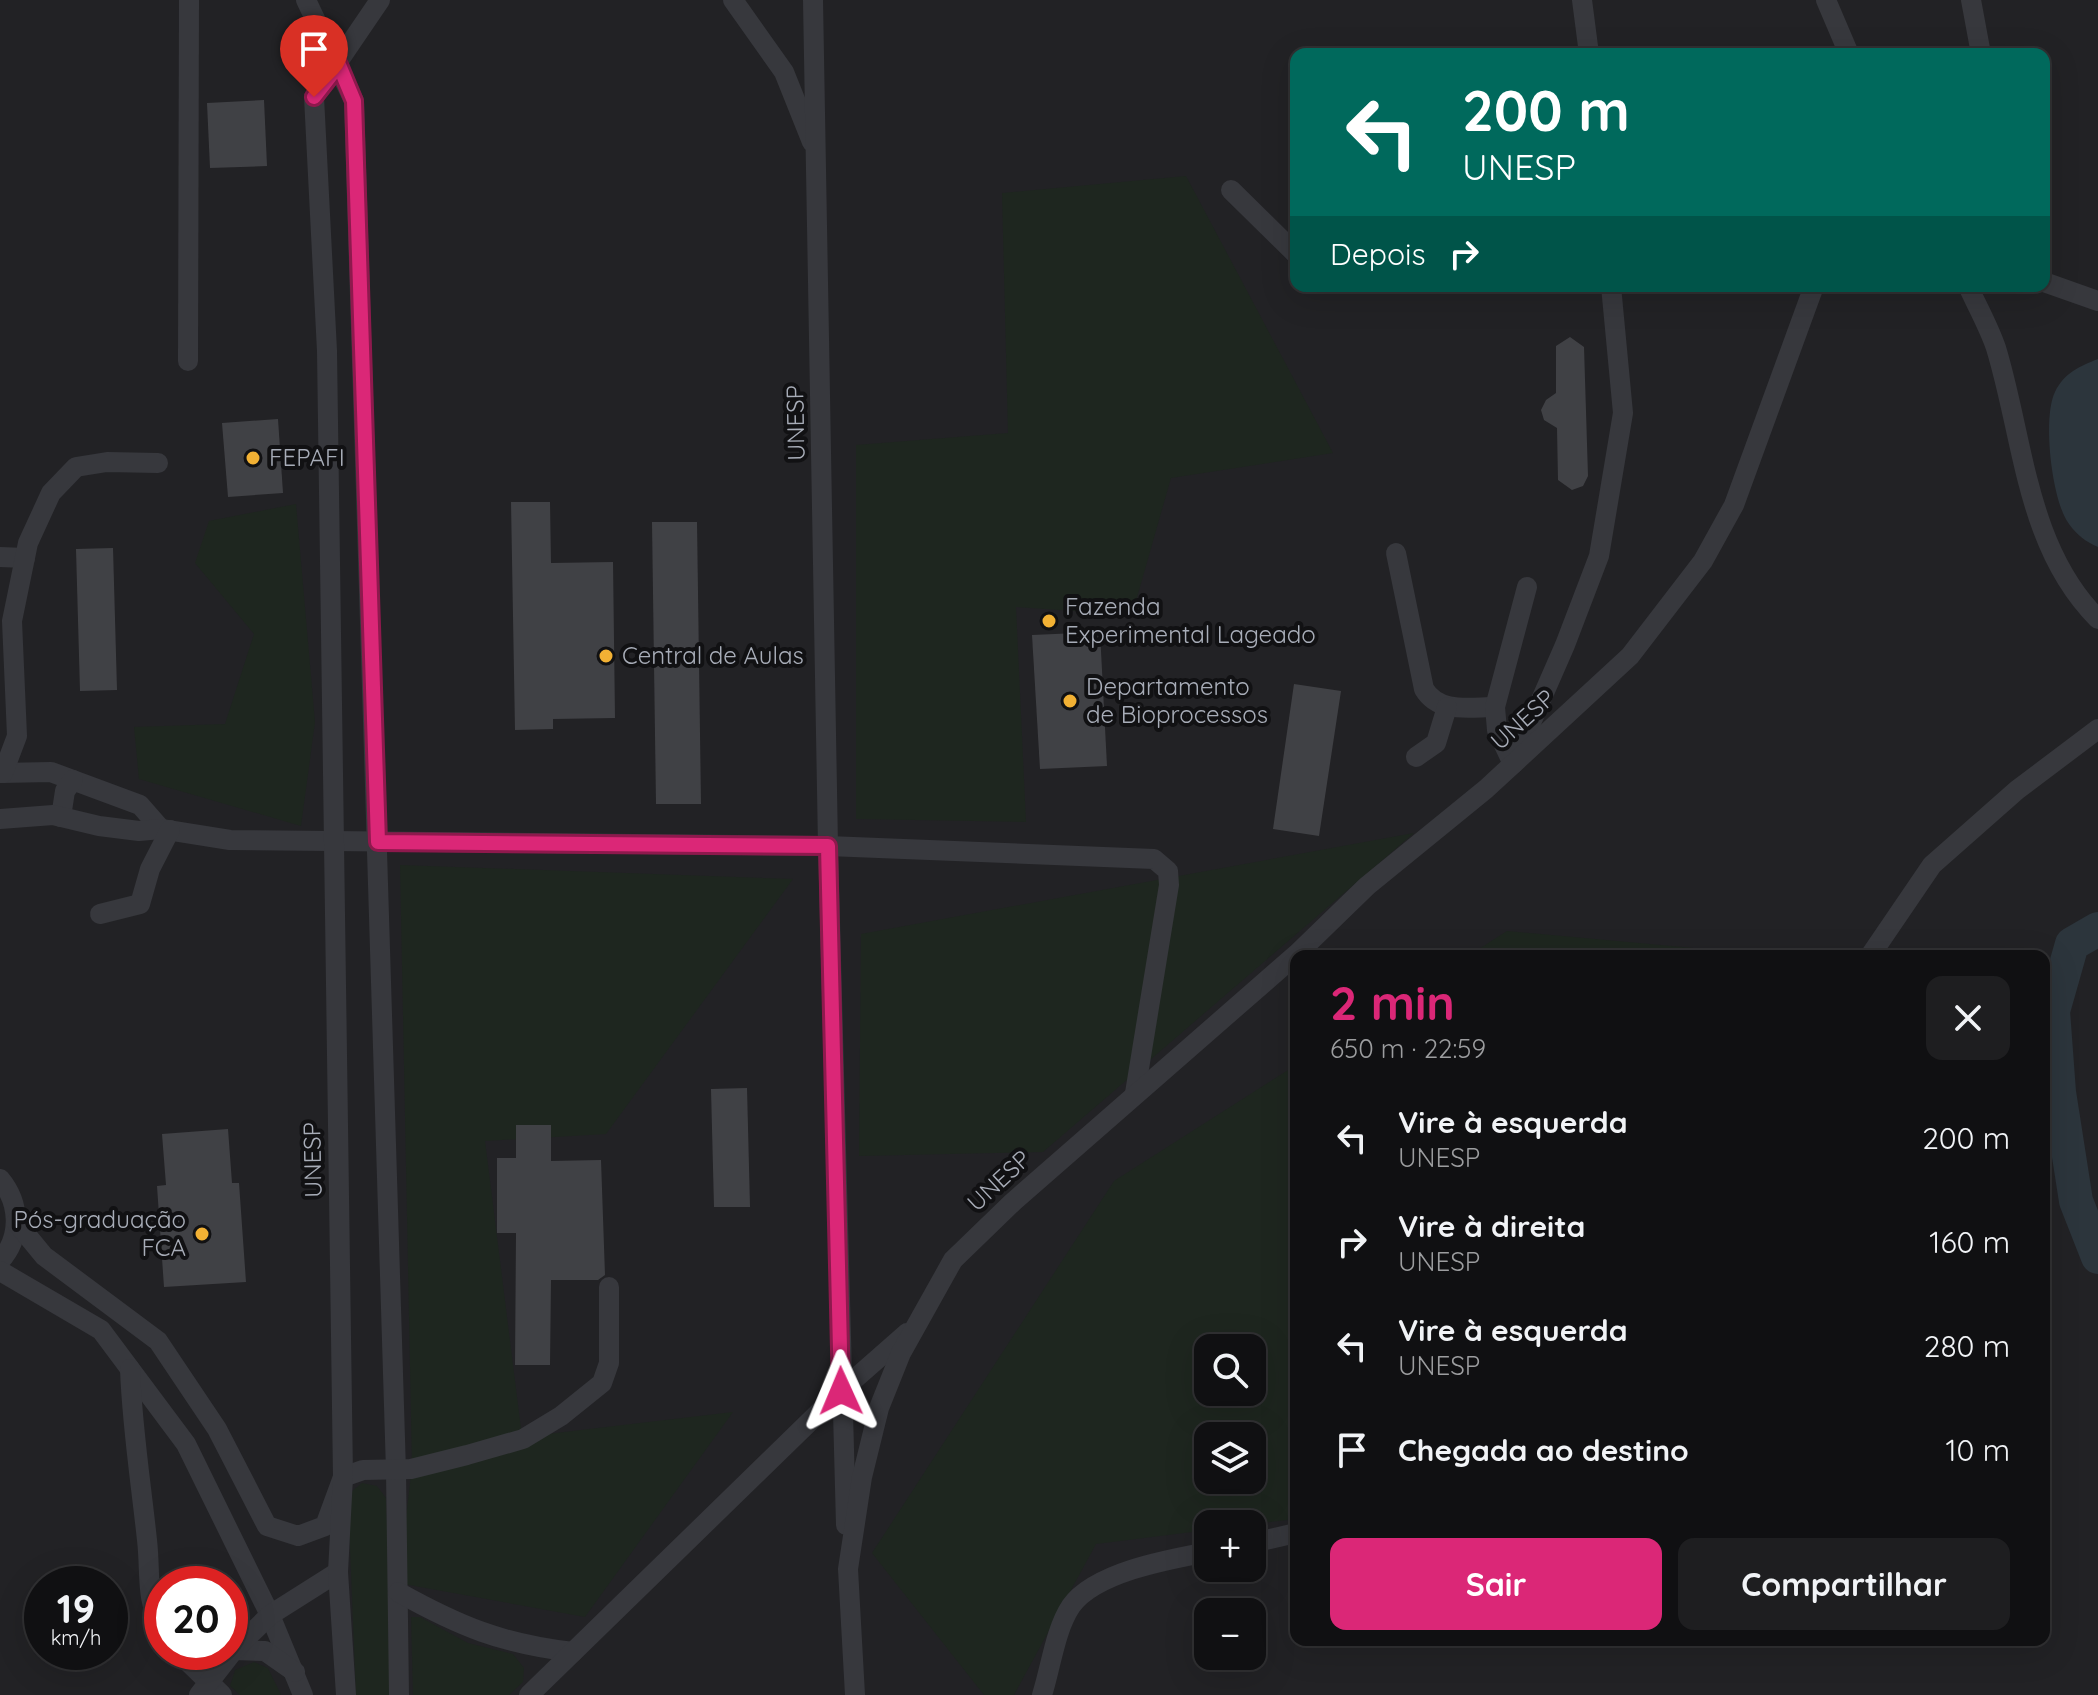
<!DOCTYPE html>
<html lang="pt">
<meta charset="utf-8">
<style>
:root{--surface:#101012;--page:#1e1e20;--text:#f1f3f6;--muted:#9c9d9f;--line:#303032;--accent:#db2777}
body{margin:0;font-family:Quicksand,sans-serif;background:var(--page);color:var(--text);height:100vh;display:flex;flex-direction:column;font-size:30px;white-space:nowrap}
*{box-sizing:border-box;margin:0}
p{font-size:26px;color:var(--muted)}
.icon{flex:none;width:44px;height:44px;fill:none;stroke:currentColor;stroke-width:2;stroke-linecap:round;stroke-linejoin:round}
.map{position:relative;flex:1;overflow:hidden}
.side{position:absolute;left:1290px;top:950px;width:760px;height:696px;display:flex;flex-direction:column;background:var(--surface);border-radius:16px;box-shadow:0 8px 32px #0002,0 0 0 2px var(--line)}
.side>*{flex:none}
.banner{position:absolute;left:1290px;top:48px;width:760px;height:244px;border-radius:16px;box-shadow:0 8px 32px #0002,0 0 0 2px var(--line);background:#00695c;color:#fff;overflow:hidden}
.fabs{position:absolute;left:1194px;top:1334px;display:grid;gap:16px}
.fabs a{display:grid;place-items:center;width:72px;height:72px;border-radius:16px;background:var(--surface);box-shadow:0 8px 32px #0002,0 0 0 2px var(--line);font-size:40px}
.speed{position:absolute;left:24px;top:1566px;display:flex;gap:16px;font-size:40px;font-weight:700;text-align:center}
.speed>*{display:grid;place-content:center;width:104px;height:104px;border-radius:50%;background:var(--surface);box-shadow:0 8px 32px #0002,0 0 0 2px var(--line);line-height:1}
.speed small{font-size:20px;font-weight:400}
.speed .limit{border:12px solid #d22;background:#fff;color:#111}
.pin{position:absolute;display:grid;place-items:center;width:68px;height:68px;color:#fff;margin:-82px -34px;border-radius:50% 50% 50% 0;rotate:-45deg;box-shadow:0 0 8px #0007}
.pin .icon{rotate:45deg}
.me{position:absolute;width:88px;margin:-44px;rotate:359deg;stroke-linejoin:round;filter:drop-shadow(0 0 6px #0008)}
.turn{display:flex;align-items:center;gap:28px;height:168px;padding:0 40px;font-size:36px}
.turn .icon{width:104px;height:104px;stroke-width:2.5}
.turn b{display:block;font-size:56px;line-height:68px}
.then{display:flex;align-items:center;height:76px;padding:0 40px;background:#0003;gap:16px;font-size:30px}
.round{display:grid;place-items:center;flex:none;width:84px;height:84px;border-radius:16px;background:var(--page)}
.overview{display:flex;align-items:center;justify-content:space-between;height:136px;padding:0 40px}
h1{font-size:48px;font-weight:700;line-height:60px;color:var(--accent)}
.action{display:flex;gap:16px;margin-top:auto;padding:16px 40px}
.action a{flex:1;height:92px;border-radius:16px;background:var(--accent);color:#fff;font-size:32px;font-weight:700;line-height:92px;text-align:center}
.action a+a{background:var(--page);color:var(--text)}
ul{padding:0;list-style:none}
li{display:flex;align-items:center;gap:24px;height:104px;padding:0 40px}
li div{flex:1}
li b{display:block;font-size:30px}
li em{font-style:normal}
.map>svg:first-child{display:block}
.built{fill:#222225;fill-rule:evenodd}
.green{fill:#1e261f;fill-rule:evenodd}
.water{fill:#2c353c}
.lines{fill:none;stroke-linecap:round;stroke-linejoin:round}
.river{stroke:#2c353c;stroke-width:34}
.building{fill:#404145}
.minor{stroke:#37383d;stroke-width:20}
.route-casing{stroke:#8e194d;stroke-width:20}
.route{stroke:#db2777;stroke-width:14}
.poi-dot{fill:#f2b134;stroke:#111113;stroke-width:3}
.labels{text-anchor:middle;stroke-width:8;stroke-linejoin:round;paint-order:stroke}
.street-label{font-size:24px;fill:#a8adb8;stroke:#111113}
.poi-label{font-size:24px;fill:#a8adb8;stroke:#111113;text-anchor:start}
</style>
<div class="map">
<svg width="2098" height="1695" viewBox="0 0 2098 1695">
<rect width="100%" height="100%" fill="#161618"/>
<path class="built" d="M0 0H2098V1695H0ZM1296 54H2044V286H1296ZM1296 956H2044V1640H1296ZM1208 1348H1252V1392H1208ZM1208 1436H1252V1480H1208ZM1208 1524H1252V1568H1208ZM42 1584H110V1652H42ZM162 1584H230V1652H162ZM1208 1612H1252V1656H1208Z"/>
<g class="green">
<path d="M1186 176 1333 453 1171 478 1132 615 1016 607 1026 822 856 819V445L1008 433 1002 193Z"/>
<path d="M296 504 315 722 301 826 139 779 134 727 225 724 254 634 195 563 209 521Z"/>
<path d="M1414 833 1043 1152 859 1156 861 934Z"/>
<path d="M400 865 793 879 606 1134 485 1141 522 1437 733 1412 585 1617 398 1583 412 1467Z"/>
<path d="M1507 931 1726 951 1731 956H1468Z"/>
<path d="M1296 1065V1519L1252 1524H1208V1530L1096 1544 1014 1695H984L872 1553 1114 1181ZM1208 1348H1252V1392H1208ZM1208 1436H1252V1480H1208Z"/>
<path d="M362 1483 377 1486 386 1498 393 1695H356L348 1499 351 1492Z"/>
<path d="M411 1617H420L468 1643 513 1654 524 1668 523 1682 509 1695H413Z"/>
<path d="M254 1662 268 1668 281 1695H240L230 1686 235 1670Z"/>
</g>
<path class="water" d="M2098 359V547C2086 542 2077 535 2069 524 2052 502 2042 418 2055 392 2064 373 2080 366 2098 359Z"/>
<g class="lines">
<path class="river" d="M2098 929 2072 944 2053 1011 2059 1092 2076 1201 2098 1257"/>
</g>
<g class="building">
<path d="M264 100 267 166 210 168 207 103Z"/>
<path d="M1570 337 1584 347 1588 476 1583 486 1572 490 1558 480 1557 428 1544 420 1541 410 1546 400 1556 393V346Z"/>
<path d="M278 419 283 493 228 497 222 423Z"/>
<path d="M511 502H550L551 563 613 562 615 718 553 719V729L515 730Z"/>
<path d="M652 522H697L701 804H656Z"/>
<path d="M113 548 117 690 80 691 76 549Z"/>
<path d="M1100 632 1107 766 1040 769 1032 635Z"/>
<path d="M1294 684 1341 691 1319 836 1273 829Z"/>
<path d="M747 1088 750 1207H714L711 1089Z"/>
<path d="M516 1125H551V1161L601 1160 605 1275 598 1280H551L550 1365H515L516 1233H497V1158H516Z"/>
<path d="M228 1129 232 1183H239L246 1282 164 1287 157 1186 166 1185 162 1134Z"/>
</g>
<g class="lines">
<g class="minor">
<path d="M306 0 354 101 396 1471 399 1695"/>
<path d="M733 0 784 72 812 142"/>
<path d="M813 0 828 846 846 1525"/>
<path d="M1582 0 1589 54"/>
<path d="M1826 0 1849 54"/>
<path d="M1971 0 1981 54"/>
<path d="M1231 190 1296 254"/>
<path d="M2044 282 2098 301"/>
<path d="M1968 286C1977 306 1989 327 1996 348 2024 440 2026 547 2098 619"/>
<path d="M188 361 189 0"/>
<path d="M1396 553 1424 689C1439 714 1470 707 1495 707"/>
<path d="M0 557 25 558"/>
<path d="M1527 587 1495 707 1497 730 1513 764 1565 645 1599 556 1623 413 1611 286"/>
<path d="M1416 757 1436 743 1447 707"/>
<path d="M0 773 51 772 140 805 161 829"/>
<path d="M3 773 17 736 12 621 28 543 51 493 76 467 107 462 158 463"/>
<path d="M61 817 65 791 73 780"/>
<path d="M0 819 53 815 99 826 139 831 161 829 230 840 828 846 1154 859 1168 871 1169 885 1135 1093"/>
<path d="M100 914 140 904 150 869 170 830"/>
<path d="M1870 956 1932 865 2017 790 2098 729"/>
<path d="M0 1179C20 1203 22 1237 0 1261"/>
<path d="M16 1222 44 1256 158 1341 217 1429 267 1526 298 1536 325 1526 343 1477 363 1470 411 1469 467 1455 523 1439 561 1416 602 1383 609 1363V1287"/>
<path d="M0 1271 101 1330 186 1444 270 1615 303 1695"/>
<path d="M130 1369C132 1427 141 1483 147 1540 151 1575 145 1597 162 1629"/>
<path d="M1252 1543 1296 1533"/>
<path d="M398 1592C459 1626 502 1644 573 1652"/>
<path d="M234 1650 265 1651 295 1672"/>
<path d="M178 1652 222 1695"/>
<path d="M199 1695 234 1650 270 1615 338 1572"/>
<path d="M346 1695 338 1572 343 1477 327 351 314 97 380 0"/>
<path d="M529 1695 841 1391 907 1333"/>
<path d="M855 1695 848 1569 862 1477 879 1408 901 1353 953 1260 1013 1202 1299 952 1367 886 1486 789 1630 656 1703 561 1734 505 1814 286"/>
<path d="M1042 1695C1051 1667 1055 1630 1071 1606 1095 1572 1170 1559 1208 1552"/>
</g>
</g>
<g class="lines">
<defs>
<path id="route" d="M314 97 339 65 354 101 378 842 828 846 841 1391"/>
</defs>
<use href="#route" class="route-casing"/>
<use href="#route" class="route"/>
</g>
<g class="poi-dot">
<circle cx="253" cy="458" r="8"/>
<circle cx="1049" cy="621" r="8"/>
<circle cx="606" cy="656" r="8"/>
<circle cx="1070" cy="701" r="8"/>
<circle cx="202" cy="1234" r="8"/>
</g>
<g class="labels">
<g class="street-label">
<text transform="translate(796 423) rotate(-91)" y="8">UNESP</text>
<text transform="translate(1523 720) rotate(-42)" y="8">UNESP</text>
<text transform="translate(313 1160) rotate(-91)" y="8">UNESP</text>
<text transform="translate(999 1181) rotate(-43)" y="8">UNESP</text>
</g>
<g class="poi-label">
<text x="269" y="466">FEPAFI</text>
<text x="1065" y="615">Fazenda<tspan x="1065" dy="28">Experimental Lageado</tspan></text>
<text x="622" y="664">Central de Aulas</text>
<text x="1086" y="695">Departamento<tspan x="1086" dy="28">de Bioprocessos</tspan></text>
<text x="186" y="1228" text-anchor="end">Pós-graduação<tspan x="186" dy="28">FCA</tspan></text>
</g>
</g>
</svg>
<div class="fabs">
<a><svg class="icon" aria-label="search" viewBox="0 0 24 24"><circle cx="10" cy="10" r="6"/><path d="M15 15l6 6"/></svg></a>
<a><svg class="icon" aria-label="layers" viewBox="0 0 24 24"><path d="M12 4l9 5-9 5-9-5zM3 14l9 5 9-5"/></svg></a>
<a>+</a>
<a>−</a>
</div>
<div class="speed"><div>19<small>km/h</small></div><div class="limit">20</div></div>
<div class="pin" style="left:314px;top:97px;background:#d93025"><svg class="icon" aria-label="arrive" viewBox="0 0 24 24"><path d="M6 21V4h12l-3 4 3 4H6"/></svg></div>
<svg class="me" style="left:841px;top:1391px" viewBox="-20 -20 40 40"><path d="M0-17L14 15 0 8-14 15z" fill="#db2777" stroke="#fff" stroke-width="4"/></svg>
<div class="banner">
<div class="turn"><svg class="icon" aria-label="left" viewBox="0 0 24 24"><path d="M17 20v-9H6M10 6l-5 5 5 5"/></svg><div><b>200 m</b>UNESP</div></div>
<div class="then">Depois<svg class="icon" aria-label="right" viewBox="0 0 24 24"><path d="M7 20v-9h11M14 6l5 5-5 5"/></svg></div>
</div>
<section class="side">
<div class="overview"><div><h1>2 min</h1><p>650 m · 22:59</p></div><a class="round"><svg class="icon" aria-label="close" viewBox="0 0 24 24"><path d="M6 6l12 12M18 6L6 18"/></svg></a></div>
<ul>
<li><svg class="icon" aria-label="left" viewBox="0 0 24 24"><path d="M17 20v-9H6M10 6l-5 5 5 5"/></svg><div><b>Vire à esquerda</b><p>UNESP</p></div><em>200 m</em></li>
<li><svg class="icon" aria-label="right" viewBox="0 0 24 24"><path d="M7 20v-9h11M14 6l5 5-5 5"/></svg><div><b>Vire à direita</b><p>UNESP</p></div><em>160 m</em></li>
<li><svg class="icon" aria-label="left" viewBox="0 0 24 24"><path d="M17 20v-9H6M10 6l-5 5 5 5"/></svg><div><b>Vire à esquerda</b><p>UNESP</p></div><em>280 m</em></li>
<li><svg class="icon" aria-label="arrive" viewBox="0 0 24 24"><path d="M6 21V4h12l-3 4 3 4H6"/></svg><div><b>Chegada ao destino</b></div><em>10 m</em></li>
</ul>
<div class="action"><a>Sair</a><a>Compartilhar</a></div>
</section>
</div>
